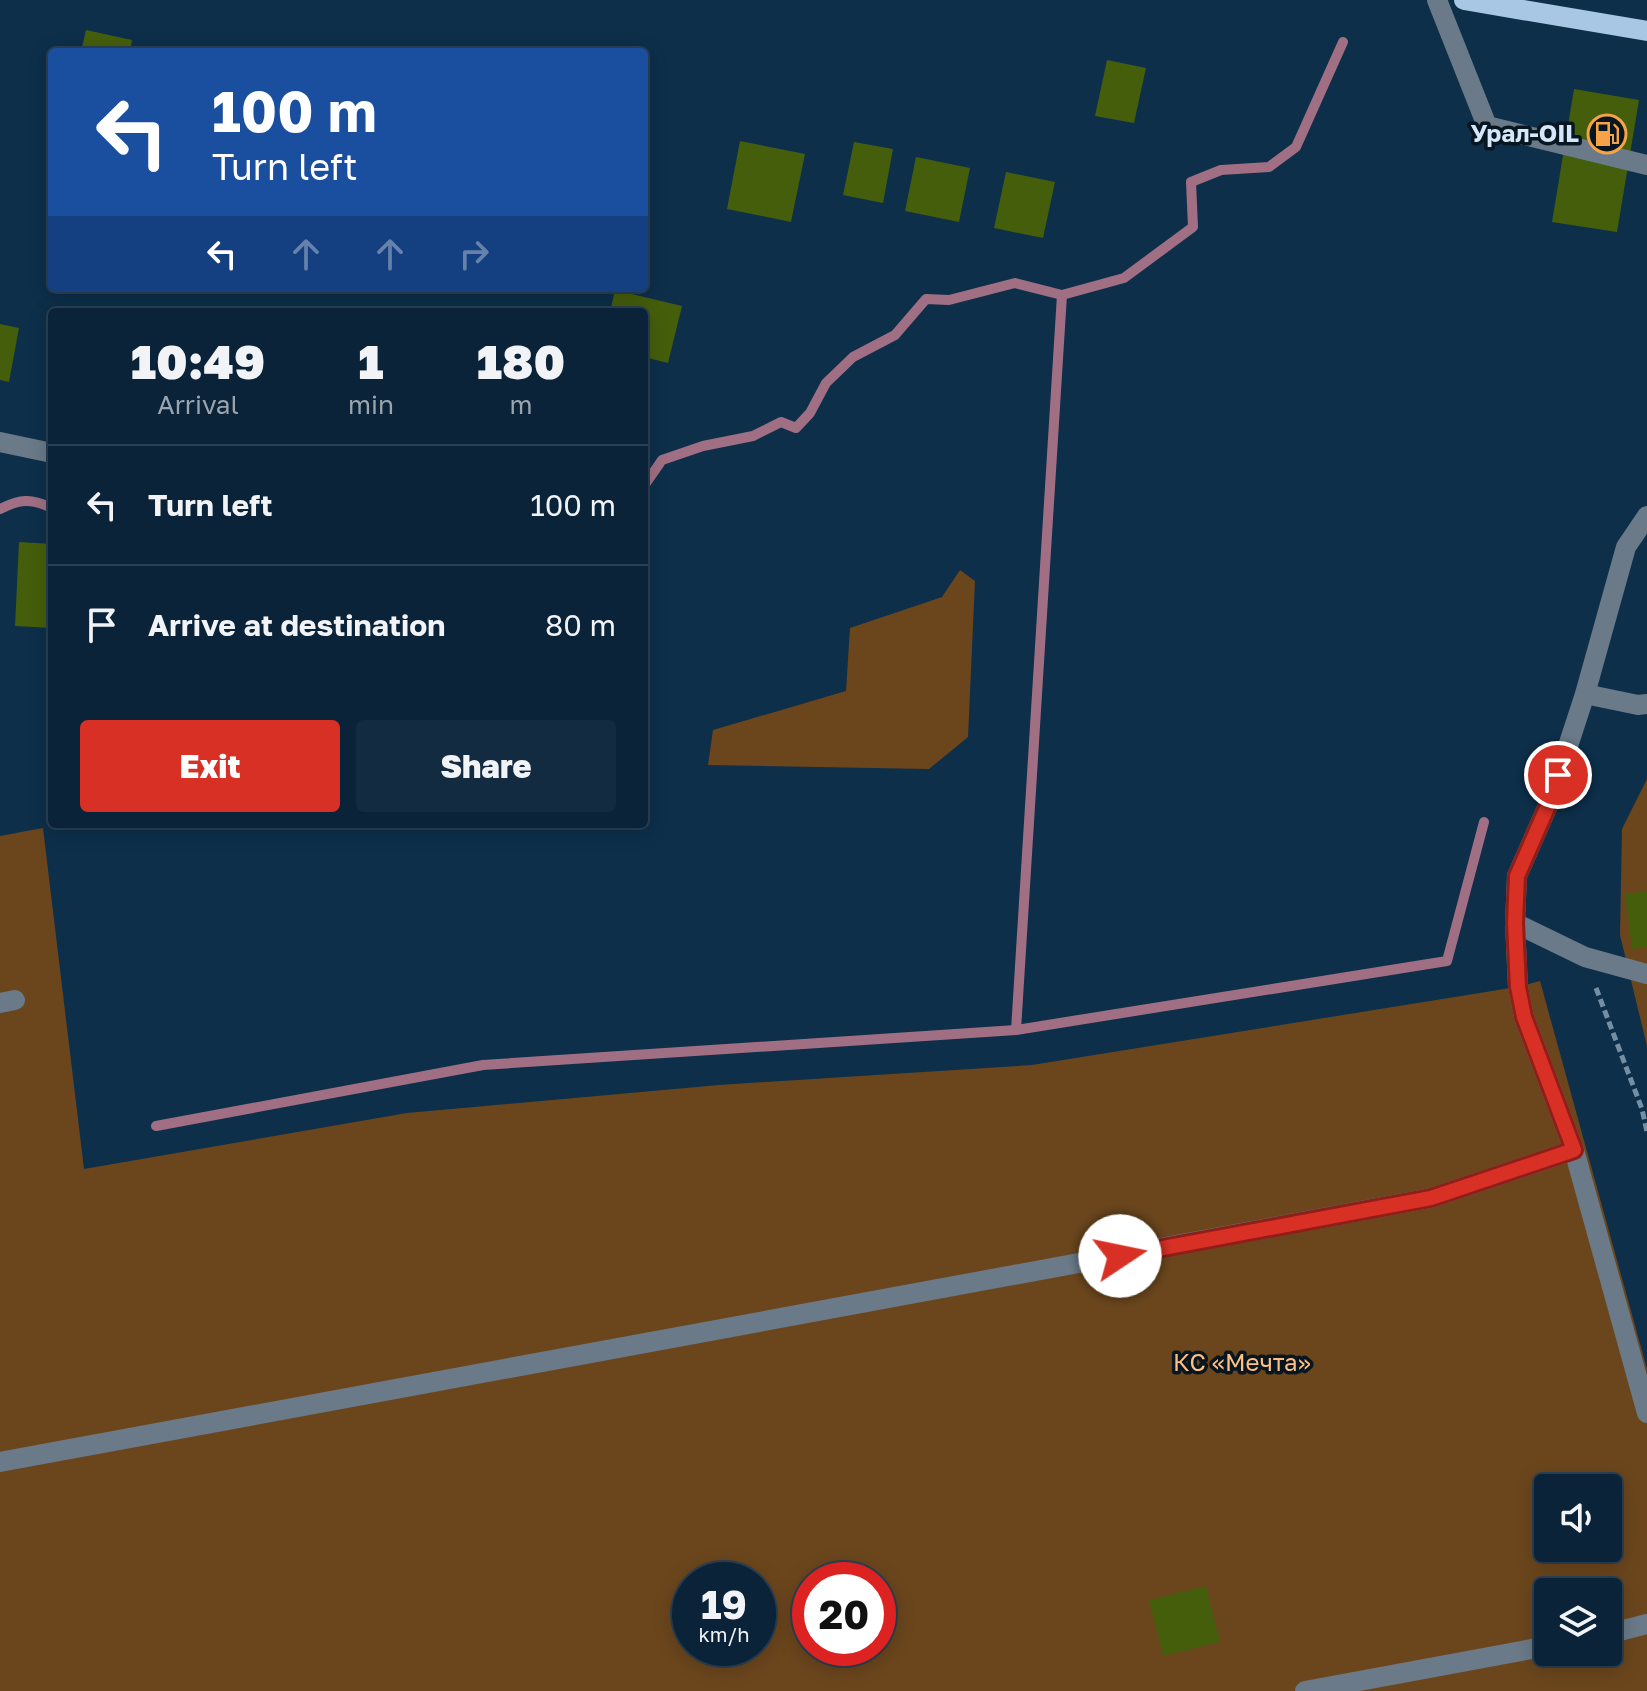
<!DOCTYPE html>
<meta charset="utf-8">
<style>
:root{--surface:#0a2338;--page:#132b40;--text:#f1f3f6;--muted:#99a4ae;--line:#2a4053;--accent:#d93025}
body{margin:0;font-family:"Golos Text",sans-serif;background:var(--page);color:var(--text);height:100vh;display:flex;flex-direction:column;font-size:30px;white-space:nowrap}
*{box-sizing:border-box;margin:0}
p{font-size:26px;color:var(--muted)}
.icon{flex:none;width:44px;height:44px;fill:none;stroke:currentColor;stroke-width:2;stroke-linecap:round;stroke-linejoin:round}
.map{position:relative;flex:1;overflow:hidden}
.sheet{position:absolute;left:48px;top:308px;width:600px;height:520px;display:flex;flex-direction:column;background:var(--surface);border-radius:8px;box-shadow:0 4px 20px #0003,0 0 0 2px var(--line)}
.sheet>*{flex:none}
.banner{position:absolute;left:48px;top:48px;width:600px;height:244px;border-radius:8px;box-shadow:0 4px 20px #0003,0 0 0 2px var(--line);background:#1a4fa0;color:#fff;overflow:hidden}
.controls{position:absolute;left:1534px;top:1474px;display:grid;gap:16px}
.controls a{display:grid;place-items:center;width:88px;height:88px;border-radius:8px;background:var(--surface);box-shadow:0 4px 20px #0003,0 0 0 2px var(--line);font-size:40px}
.speed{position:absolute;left:672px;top:1562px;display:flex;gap:16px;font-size:40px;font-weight:700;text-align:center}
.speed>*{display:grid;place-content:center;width:104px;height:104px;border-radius:50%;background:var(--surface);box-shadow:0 4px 20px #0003,0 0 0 2px var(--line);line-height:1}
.speed small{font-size:20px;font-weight:400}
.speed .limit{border:12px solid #d22;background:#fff;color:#111}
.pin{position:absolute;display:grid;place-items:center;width:68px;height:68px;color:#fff;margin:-34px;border:4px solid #fff;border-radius:50%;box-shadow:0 2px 8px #0007}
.me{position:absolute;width:88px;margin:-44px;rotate:79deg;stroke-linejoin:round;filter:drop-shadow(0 0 6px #0008)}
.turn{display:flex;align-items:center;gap:28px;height:168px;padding:0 32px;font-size:36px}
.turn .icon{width:104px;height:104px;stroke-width:2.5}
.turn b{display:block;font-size:56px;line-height:68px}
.lanes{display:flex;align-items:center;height:76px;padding:0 32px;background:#0003;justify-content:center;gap:40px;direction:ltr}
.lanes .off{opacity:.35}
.eta{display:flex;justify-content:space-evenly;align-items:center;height:136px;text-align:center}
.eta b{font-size:48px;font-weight:800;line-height:56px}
.action{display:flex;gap:16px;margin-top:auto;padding:16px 32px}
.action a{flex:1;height:92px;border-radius:8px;background:var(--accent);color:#fff;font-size:32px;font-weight:800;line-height:92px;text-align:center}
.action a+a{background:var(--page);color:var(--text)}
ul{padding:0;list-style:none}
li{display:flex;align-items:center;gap:24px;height:120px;padding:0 32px;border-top:2px solid var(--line)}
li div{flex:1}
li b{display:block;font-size:30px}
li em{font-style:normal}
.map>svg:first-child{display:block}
.green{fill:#6b461d;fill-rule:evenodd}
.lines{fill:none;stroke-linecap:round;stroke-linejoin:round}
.stream{stroke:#a06f83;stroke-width:10}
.building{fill:#455e0c}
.path{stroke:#748ea4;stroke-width:5;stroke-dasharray:8 4;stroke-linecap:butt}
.minor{stroke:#6a7a88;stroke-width:20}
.major{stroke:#a7c7e4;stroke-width:20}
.route-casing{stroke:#8d1f18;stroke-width:20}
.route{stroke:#d93025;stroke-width:14}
.labels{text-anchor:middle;stroke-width:7;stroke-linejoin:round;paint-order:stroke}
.poi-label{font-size:24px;font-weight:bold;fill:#d5e7f9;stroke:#081622;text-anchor:end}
.park-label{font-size:24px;fill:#ffbf7f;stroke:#081622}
</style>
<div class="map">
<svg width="1647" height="1691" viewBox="0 0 1647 1691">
<rect width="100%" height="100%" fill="#0d2f4a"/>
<g class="green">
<path d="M960 570 975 581 968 737 929 769 708 765 713 730 846 691 850 628 942 597Z"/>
<path d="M1647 779V1046L1620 935 1622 829Z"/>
<path d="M43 828 84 1169 407 1113 719 1085 1032 1065 1517 987 1540 981 1647 1369V1691H0V836ZM1548 1488H1608V1548H1548ZM690 1580H758V1648H690ZM810 1580H878V1648H810ZM1548 1592H1608V1652H1548Z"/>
</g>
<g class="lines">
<g class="stream">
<path d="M1062 295 1016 1030 1447 961 1484 822"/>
<path d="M644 486 662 460 703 446 753 436 781 422 796 428 810 413 826 383 853 357 895 335 926 299 949 300 1015 283 1062 295 1124 278 1193 227 1191 182 1221 170 1269 167 1296 147 1343 42"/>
<path d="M0 509C20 499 31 498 52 508"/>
<path d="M156 1126 483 1065 1016 1030"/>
</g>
</g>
<g class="building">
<path d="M86 30 132 40 130 52H81Z"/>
<path d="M1107 60 1146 68 1134 123 1095 116Z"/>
<path d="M1574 89 1639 100 1617 232 1552 222Z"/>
<path d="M740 141 805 154 791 222 727 209Z"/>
<path d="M854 142 893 149 883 203 843 195Z"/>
<path d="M916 157 970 168 959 222 905 211Z"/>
<path d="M1006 172 1055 182 1043 238 994 228Z"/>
<path d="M615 290 682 306 668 363 644 357V312H610Z"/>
<path d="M0 324 19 328 9 382 0 380Z"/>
<path d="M19 542 52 544V628L15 626Z"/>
<path d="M1647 891V947L1632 949 1625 894Z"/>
<path d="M1206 1586 1220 1642 1163 1656 1149 1600Z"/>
</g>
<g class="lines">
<path class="path" d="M1596 988 1642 1109 1647 1132"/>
<g class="minor">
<path d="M1437 0 1487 126 1647 165"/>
<path d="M0 442 52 453"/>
<path d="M1647 516 1626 547 1585 694 1550 801 1517 876 1515 923 1518 987 1524 1017 1574 1150 1647 1413"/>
<path d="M1585 694 1638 705 1647 704"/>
<path d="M1515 923 1585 957 1647 974"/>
<path d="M0 1003 15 1000"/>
<path d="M0 1462 1431 1198 1574 1150"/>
<path d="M1608 1634 1647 1624"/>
<path d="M1305 1691 1548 1646"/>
</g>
<path class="major" d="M1464 0 1647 31"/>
</g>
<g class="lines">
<defs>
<path id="route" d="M1120 1256 1431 1198 1574 1150 1524 1017 1518 987 1515 923 1517 876 1550 801 1558 775"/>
</defs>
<use href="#route" class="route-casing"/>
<use href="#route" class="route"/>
</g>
<defs>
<symbol id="fuel-ring" viewBox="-11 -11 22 22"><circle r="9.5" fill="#081622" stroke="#f5a346" stroke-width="1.5"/><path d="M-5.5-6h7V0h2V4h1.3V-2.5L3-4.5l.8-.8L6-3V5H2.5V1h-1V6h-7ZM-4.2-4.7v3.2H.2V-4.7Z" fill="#f5a346"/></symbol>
</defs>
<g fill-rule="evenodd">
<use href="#fuel-ring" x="1585" y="112" width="44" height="44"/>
</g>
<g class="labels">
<g class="poi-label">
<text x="1579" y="142">Урал-OIL</text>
</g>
<g class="park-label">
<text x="1242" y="1371">КС «Мечта»</text>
</g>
</g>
</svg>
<div class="controls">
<a><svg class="icon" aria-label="sound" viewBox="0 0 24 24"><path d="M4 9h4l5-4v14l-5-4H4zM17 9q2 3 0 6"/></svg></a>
<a><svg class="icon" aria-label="layers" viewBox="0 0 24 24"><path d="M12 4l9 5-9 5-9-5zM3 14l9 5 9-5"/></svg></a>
</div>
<div class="speed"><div>19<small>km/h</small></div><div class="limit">20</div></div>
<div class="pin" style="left:1558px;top:775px;background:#d93025"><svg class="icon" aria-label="arrive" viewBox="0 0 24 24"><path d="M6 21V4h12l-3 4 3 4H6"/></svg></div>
<svg class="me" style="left:1120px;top:1256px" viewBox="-20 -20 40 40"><circle r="19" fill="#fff"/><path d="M0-13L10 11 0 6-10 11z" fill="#d93025"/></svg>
<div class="banner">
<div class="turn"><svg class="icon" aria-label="left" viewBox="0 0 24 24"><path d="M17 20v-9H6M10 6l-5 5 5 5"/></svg><div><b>100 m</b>Turn left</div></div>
<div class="lanes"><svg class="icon" aria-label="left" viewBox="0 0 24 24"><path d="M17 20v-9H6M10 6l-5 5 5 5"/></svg><svg class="icon off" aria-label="ahead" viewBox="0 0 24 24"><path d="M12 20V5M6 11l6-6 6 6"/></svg><svg class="icon off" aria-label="ahead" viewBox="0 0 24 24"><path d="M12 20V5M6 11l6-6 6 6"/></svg><svg class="icon off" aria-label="right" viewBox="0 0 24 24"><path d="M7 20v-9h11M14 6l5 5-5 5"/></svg></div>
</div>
<section class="sheet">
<div class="eta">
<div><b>10:49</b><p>Arrival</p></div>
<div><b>1</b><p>min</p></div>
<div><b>180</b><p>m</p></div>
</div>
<ul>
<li><svg class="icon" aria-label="left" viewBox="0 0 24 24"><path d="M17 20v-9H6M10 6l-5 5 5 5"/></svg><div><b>Turn left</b></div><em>100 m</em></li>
<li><svg class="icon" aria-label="arrive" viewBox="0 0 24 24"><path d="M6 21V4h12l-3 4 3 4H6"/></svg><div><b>Arrive at destination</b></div><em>80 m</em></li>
</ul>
<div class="action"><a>Exit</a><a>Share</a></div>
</section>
</div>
